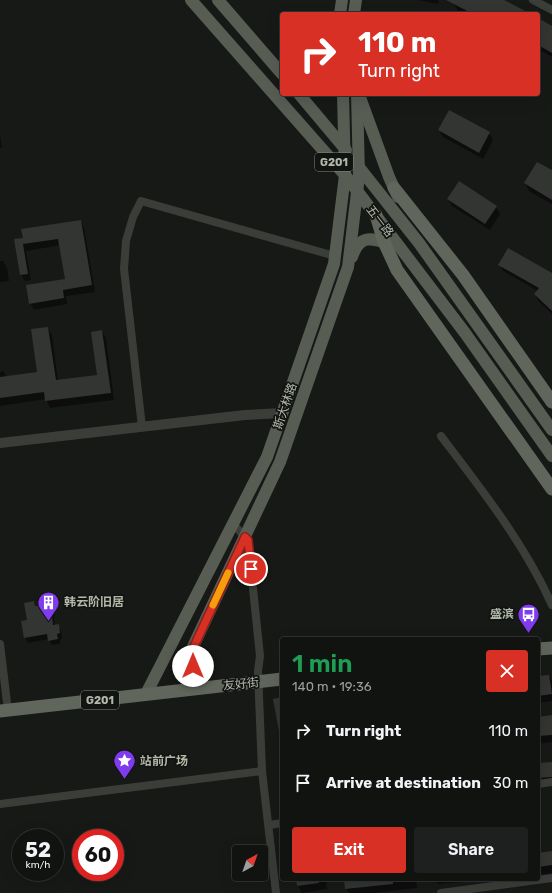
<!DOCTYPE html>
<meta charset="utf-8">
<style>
:root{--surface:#111311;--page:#1e201f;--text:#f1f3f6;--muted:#9c9e9f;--line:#303231;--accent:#d93025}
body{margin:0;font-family:Rubik,"Noto Sans SC",sans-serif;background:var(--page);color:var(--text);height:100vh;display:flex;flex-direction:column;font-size:15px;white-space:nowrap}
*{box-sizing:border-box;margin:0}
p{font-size:13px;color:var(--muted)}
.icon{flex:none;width:22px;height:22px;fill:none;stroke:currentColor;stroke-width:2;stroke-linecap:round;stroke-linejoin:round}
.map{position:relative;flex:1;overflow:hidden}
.drawer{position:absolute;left:280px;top:637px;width:260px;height:244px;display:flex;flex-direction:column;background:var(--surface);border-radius:4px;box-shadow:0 4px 16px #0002,0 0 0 1px var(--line)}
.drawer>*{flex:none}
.banner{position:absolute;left:280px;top:12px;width:260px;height:84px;border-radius:4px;box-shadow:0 4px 16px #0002,0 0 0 1px var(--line);background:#d93025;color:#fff;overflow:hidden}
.needle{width:26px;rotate:40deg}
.tools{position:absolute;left:232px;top:845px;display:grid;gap:8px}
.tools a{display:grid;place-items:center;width:36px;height:36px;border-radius:4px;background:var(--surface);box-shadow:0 4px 16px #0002,0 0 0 1px var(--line);font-size:20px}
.speed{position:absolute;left:12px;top:829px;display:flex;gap:8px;font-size:20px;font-weight:700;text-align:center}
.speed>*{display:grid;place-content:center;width:52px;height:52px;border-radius:50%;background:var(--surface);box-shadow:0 4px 16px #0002,0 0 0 1px var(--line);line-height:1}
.speed small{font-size:10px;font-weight:400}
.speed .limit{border:6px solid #d22;background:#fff;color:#111}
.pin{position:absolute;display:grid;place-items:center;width:34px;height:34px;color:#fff;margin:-17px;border:2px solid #fff;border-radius:50%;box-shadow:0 1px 4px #0007}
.me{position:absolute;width:44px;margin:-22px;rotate:0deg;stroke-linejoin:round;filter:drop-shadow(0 0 3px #0008)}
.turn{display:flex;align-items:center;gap:14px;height:84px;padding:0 12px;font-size:18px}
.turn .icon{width:52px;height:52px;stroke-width:2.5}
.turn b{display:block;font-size:28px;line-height:34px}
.round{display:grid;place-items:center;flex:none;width:42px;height:42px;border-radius:4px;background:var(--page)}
.overview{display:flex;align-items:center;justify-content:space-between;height:68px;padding:0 12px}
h1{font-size:24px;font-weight:600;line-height:30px;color:#1e9e55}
.button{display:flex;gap:8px;margin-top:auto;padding:8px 12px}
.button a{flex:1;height:46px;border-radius:4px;background:var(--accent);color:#fff;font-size:16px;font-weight:600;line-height:46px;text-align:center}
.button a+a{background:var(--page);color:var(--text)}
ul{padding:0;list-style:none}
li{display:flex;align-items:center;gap:12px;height:52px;padding:0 12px}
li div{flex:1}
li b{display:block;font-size:15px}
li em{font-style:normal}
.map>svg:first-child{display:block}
.shadow{fill:#0007}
.building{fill:#333532}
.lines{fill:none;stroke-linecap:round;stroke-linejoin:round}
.minor{stroke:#3b3e38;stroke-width:8}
.tertiary{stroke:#3b3e38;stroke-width:10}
.primary{stroke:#585d54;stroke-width:12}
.trunk{stroke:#61665c;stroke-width:13}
.route-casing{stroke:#8d1f18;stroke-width:10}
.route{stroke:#d93025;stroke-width:7}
.slow{stroke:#f59e0b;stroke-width:7}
.labels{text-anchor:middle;stroke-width:3.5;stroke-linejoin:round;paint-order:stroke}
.shield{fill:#121412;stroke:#82877c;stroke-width:1}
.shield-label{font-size:11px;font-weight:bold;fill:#b2b8a9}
.street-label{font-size:12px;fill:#b2b8a9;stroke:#121412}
.poi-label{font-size:12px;font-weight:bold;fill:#b2b8a9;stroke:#121412;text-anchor:start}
</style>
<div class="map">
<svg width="552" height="893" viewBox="0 0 552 893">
<rect width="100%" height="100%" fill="#171917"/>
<g class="shadow">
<path d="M417 0H439L438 4Z"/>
<path d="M456 0H502L524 14H465L458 11 454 4Z"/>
<path d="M538 19 552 27V57L538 49Z"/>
<path d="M439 130 489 133 493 140 483 159 443 137Z"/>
<path d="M0 135 2 148H0Z"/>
<path d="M552 171V204L529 191 525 183Z"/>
<path d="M448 199 496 207 500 214 490 230 452 206Z"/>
<path d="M81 221 84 228 95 292 66 296 67 304 34 310 30 303 66 279 61 245 26 251 31 280 25 281 21 275 16 240 24 238Z"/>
<path d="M0 261H3L7 268 9 281 0 282Z"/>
<path d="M500 265 552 274V315L551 313 538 301 535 294 538 291 503 271Z"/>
<path d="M48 328 52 335 58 381 98 376 102 331 106 338 114 400 50 408 46 399 0 406V372L3 371 7 377 38 373Z"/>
<path d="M34 602 37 607 50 606 53 611 55 626 58 625 61 631 62 638 60 640V644L52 645 49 639 28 643 25 638 28 621Z"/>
<path d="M549 676 552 681V701L538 703V677Z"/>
<path d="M552 716V742L538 744V718Z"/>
<path d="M552 763V784L538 786V764Z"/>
<path d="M552 852V873L538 875V854Z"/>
<path d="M297 879H326L327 889 302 893 298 886Z"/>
<path d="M345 879H416L417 888 373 893H349L346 888Z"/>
<path d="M435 879H485V880L438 884Z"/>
</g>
<g class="building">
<path d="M446 0H504L531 14H473Z"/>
<path d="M538 18 552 26V53L538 45Z"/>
<path d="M449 110 490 132 479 153 438 130Z"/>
<path d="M537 162 552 170V200L524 183Z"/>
<path d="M459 181 497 206 485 224 447 199Z"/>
<path d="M81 220 92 285 63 290 64 298 29 304 26 285 65 279 58 239 23 244 28 274 20 275 14 239 23 238 21 229Z"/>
<path d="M508 248 552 273V311L534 294 539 288 498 265Z"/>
<path d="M48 327 56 380 97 375 91 332 102 330 111 393 45 401 44 392 0 398V377L37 372 31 329Z"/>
<path d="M34 601 35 606 51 605 53 625 59 624 60 633 57 634 58 639 48 641 47 634 24 638 21 621 27 620 24 603Z"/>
<path d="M549 675 552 694 538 696V676Z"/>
<path d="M282 697V731H279L273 699Z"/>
<path d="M552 715V735L538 736V717Z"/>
<path d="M552 762V777L538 778V763Z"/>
<path d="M552 851V865L538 867V853Z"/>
<path d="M296 879H318L319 883 297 886Z"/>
<path d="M344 879H393V884L345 889Z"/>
</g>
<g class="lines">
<g class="minor">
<path d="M533 0 552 10"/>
<path d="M142 427 124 269 126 241 133 217 141 201 335 256"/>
<path d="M441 436C482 490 524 543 552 605"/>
<path d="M233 524 248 540 260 656 258 671 262 771 276 893"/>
<path d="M0 644 8 711"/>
<path d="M538 784 552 782"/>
<path d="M0 804 262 771"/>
<path d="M270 825 282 823"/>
<path d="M441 893 552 878"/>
</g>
<path class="tertiary" d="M0 443 245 415 282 413"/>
<g class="primary">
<path d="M191 0 345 175 465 333 552 456"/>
<path d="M218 0 282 74"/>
<path d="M340 14 342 0"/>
<path d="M354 14 356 0"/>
<path d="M299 94 346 150"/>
<path d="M361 100 389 177 398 197"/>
<path d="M358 166 419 243 552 430"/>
<path d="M352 257C360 234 371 238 391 244"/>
<path d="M200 688 189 655 280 462 348 267 359 176 357 94"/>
<path d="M146 694 267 457 334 264 345 175 343 94"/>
</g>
<g class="trunk">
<path d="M394 188 463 275 552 402"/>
<path d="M376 215 384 242 397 270 552 489"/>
<path d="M538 649 552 648"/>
<path d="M0 711 282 679"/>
</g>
</g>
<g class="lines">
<defs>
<path id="route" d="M193 666 190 655 245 537 248 540 251 569"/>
</defs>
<use href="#route" class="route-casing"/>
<use href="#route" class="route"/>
<path class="slow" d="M213 605 228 573"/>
</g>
<defs>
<symbol id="building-pin" viewBox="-11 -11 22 30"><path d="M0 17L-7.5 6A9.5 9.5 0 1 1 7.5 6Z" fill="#7f3bed" stroke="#121412"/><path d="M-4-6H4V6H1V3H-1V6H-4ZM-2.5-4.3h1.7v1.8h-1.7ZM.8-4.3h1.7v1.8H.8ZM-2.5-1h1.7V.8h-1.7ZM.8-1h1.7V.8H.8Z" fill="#fff"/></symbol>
<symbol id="bus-pin" viewBox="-11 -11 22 30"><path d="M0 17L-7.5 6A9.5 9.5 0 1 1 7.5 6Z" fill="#7f3bed" stroke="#121412"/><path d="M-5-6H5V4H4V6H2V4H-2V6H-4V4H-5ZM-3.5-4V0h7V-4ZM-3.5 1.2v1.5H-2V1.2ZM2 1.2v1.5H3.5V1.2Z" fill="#fff"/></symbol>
<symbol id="sight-pin" viewBox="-11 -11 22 30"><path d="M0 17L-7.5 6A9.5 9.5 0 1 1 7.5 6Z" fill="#7f3bed" stroke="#121412"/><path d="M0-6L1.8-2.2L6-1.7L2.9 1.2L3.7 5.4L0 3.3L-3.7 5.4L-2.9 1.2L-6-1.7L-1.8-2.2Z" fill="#fff"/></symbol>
</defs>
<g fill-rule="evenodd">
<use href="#building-pin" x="36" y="590" width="25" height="34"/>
<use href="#bus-pin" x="516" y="602" width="25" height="34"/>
<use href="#sight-pin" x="112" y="748" width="25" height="34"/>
</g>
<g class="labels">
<g class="shield">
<rect x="315" y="153" width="38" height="18" rx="3"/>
<rect x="81" y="691" width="38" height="18" rx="3"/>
</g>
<g class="shield-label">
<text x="334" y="166">G201</text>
<text x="100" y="704">G201</text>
</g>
<g class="street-label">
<text transform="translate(380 221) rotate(52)" y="4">五一路</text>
<text transform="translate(285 406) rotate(-71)" y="4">斯大林路</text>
<text transform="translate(241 684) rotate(-6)" y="4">友好街</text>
</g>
<g class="poi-label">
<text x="64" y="606">韩云阶旧居</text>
<text x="514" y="618" text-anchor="end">盛滨</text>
<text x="140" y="765">站前广场</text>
</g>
</g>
</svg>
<div class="tools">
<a><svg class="needle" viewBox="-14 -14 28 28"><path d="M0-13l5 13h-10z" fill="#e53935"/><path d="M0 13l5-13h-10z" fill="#9c9e9f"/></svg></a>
</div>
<div class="speed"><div>52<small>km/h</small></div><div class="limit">60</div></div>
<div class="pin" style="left:251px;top:569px;background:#d93025"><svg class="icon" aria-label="arrive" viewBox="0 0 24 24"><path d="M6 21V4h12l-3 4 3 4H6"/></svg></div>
<svg class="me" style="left:193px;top:666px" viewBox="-20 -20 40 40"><circle r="19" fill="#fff"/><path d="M0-13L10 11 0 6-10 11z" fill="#d93025"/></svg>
<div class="banner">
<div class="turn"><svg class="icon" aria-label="right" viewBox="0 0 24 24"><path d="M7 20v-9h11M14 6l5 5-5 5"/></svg><div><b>110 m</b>Turn right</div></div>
</div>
<section class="drawer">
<div class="overview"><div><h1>1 min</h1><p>140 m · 19:36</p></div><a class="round" style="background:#d93025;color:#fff"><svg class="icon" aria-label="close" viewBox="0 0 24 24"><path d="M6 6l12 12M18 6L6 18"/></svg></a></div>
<ul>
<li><svg class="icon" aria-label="right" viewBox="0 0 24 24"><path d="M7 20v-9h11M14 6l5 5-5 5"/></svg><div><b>Turn right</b></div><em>110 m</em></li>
<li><svg class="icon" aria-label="arrive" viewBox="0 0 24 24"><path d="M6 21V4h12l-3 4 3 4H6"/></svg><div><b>Arrive at destination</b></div><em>30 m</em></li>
</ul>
<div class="button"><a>Exit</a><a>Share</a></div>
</section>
</div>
